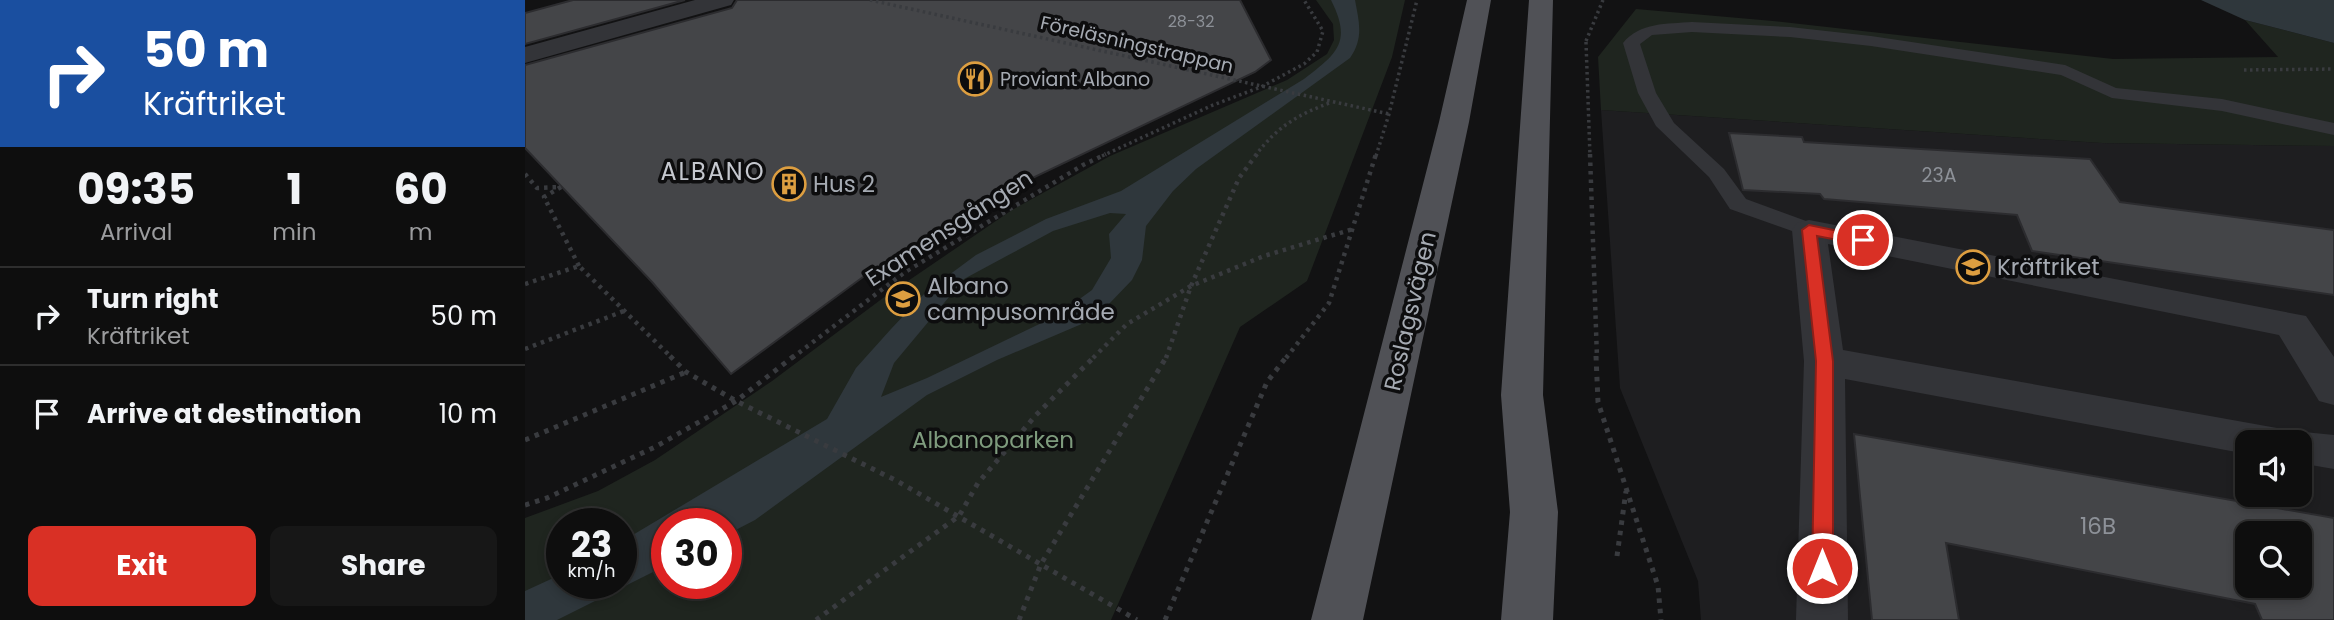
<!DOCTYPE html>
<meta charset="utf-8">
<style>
:root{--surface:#0e0e0e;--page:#171717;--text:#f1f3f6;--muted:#9b9c9e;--line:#2e2e2e;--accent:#d93025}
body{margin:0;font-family:Poppins,sans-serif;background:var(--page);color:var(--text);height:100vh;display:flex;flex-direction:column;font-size:26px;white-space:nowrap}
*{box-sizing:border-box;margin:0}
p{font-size:23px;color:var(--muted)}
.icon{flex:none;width:38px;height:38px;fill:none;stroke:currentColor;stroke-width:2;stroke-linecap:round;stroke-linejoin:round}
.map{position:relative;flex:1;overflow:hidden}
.details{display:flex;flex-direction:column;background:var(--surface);width:525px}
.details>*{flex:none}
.hud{background:#1a4fa0;color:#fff;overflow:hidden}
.fabs{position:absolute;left:1710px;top:430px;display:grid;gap:14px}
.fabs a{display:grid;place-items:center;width:77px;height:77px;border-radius:14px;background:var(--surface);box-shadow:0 4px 10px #0003,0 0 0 2px var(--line);font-size:35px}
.speed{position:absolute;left:21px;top:508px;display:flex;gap:14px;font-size:35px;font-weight:700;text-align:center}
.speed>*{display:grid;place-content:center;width:91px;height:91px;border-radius:50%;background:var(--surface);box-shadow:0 4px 10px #0003,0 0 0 2px var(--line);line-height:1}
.speed small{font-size:18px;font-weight:400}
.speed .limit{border:10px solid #d22;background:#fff;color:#111}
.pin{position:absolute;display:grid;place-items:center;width:60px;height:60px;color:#fff;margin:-30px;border:4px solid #fff;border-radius:50%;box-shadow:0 2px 7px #0007}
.me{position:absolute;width:77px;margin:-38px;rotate:0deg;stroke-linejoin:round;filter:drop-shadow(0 0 5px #0008)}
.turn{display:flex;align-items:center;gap:24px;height:147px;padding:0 28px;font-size:32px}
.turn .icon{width:91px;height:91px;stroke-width:2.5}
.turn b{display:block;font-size:49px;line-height:60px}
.eta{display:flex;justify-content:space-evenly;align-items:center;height:119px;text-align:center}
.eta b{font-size:42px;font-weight:700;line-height:49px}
.cta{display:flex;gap:14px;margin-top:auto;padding:14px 28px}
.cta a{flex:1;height:80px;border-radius:14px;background:var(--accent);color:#fff;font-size:28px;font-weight:700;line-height:80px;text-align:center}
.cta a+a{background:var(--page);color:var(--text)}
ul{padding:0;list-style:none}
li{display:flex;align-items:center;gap:21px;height:98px;padding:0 28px;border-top:2px solid var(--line)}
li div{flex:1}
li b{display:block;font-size:26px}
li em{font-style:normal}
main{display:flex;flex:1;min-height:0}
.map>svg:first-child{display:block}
.built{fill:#1e1e20;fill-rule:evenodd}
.green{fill:#1f251f;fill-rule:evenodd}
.water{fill:#2f373c;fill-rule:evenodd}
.building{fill:#444548;stroke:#2c2c2f;stroke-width:2;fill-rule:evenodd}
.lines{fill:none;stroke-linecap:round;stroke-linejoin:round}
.path-far2{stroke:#393b3f;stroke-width:3.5;stroke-dasharray:2.5 3.5;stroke-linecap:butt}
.path-far1{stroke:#393b3f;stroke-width:4.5;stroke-dasharray:3.5 5;stroke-linecap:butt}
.path{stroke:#393b3f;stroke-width:5;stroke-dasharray:4.5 6;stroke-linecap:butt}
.service{fill:#333438;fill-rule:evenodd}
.minor{fill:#333438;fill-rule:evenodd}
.primary{fill:#505156;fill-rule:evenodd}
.route{fill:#d93025;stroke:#8d1f18;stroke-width:2}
.labels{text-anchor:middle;stroke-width:7;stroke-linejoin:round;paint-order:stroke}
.far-number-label{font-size:16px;fill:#8d9198}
.far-street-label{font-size:19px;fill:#a5aab2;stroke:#0d0d0e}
.far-poi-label{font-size:19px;fill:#a5aab2;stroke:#0d0d0e;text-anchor:start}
.number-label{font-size:19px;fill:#8d9198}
.poi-label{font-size:23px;fill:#a5aab2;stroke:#0d0d0e;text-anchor:start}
.street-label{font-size:23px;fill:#a5aab2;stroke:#0d0d0e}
.park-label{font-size:23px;fill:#7e9b7d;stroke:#0d0d0e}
.near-number-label{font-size:23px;fill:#8d9198}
.neighbourhood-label{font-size:24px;letter-spacing:2px;fill:#c5c8cf;stroke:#0d0d0e}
</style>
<main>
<section class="details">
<div class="hud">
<div class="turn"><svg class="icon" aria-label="right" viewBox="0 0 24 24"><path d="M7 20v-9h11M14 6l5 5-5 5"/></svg><div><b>50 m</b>Kräftriket</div></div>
</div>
<div class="eta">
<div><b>09:35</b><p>Arrival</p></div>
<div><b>1</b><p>min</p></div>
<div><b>60</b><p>m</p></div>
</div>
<ul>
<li><svg class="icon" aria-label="right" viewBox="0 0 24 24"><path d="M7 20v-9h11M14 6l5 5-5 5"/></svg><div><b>Turn right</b><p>Kräftriket</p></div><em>50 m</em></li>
<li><svg class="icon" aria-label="arrive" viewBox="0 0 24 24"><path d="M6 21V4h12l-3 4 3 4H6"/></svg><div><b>Arrive at destination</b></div><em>10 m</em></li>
</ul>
<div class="cta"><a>Exit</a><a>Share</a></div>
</section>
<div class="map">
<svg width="1809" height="620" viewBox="0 0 1809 620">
<rect width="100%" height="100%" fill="#121213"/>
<path class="built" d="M1076 110 1577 143 1809 146V620H1176L1173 581 1095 388ZM1722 443H1774V495H1722ZM1722 534H1774V586H1722Z"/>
<g class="green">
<path d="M791 0H880L867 57 782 281 715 327 586 620H0V518L73 491 130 460 247 381 358 298 487 210 585 156 762 80 802 54 809 40 808 24ZM37 523H96V583H37ZM142 523H201V583H142Z"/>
<path d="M1111 9 1248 21 1588 59 1753 57 1720 20 1809 43V146L1577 143 1076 110 1073 57Z"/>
</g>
<g class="water">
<path d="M806 0H830C834 22 839 38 825 58L671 169 648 191 621 226 617 260 607 280 583 305 559 323 472 360 402 395 230 520 201 535V523H142V565L32 620H0V591L37 574V583H96V542L302 419 331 368 366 329 401 292 451 255 521 219 596 191 779 79C813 53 827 42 806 0ZM585 213 601 214 584 234 586 258 567 290 531 316 402 378 356 397 369 363 439 279 528 231Z"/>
<path d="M1676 0H1809V43L1720 20Z"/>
</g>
<g class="building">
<path d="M48 0H160L0 44V13Z"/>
<path d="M212 0H715L746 60 730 72 453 204 338 277 206 374 127 282 0 148V65L207 8Z"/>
<path d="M1204 133 1277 137 1279 142 1565 159 1595 202 1809 230V295L1507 251 1492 215 1299 199 1295 194 1218 190Z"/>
<path d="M1329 434 1809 518V620H1737L1730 604 1421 543 1434 620H1347ZM1722 534H1774V586H1722Z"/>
</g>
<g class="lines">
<g class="path-far2">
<path d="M345 0 864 114"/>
<path d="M1061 41 1078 0"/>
<path d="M1061 42 1065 156"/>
<path d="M1719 70 1809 69"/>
<path d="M577 156 688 105 736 87 779 64 792 52 798 31 779 0"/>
<path d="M730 156C753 126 772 115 807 102"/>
<path d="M851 156 864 114 892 0"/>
</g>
<g class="path-far1">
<path d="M1065 154 1072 358"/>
<path d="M0 174 12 188 35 187"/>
<path d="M36 187 19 197 54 266"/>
<path d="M0 284 54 266 147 358"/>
<path d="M0 349 99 311"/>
<path d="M267 358 380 272 558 165 581 154"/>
<path d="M568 358 602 324 666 286 739 256 828 229"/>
<path d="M641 358 666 286 714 178 732 154"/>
<path d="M761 358 804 303 851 154"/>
</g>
<g class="path">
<path d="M145 356 161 372 211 401 372 481 612 620"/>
<path d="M1071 356 1073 402 1133 586 1136 620"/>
<path d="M0 440 161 372"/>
<path d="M0 505 22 498 130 447 211 401 269 356"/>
<path d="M1092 556 1101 491"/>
<path d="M291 620 434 516 453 483 511 415 570 356"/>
<path d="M494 620 516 564 642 356"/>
<path d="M640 620 742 382 762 356"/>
</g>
<path class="service" d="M1167 22 1265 27 1346 36 1540 65 1591 88 1697 99 1809 123V135L1697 111 1587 98 1536 75 1346 46 1265 37 1167 32 1127 35 1115 44 1131 93 1149 123 1199 169 1221 199 1292 225 1295 230 1292 235 1284 237 1205 209 1184 177 1131 126 1113 93 1098 43C1115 22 1142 24 1167 22Z"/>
<g class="minor">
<path d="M170 0H209L206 5 0 63V47Z"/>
<path d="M1284 220 1781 316 1809 357V405L1794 401 1754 335 1303 244 1318 350 1769 431 1809 435V469L1774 463V443H1722V454L1320 379 1323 620H1271L1279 361 1267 230 1272 223Z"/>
</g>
<g class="primary">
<path d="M942 0H966L944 122 838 620H786L914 122Z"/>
<path d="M1004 0H1028L1018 395 1033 512 1028 620H976L985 512 976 395Z"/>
</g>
</g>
<path class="route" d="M1284 225 1338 236 1345 240 1338 245 1292 236 1308 361V568L1305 574 1297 577 1290 574 1287 568 1291 361 1277 230Z"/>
<defs>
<symbol id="restaurant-ring" viewBox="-11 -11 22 22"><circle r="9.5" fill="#0d0d0e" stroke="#dd9e40" stroke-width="1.5"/><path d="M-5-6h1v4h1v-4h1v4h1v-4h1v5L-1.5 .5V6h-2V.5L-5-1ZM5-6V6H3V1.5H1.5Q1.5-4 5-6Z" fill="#dd9e40"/></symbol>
<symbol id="building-ring" viewBox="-11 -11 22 22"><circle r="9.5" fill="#0d0d0e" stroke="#dd9e40" stroke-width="1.5"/><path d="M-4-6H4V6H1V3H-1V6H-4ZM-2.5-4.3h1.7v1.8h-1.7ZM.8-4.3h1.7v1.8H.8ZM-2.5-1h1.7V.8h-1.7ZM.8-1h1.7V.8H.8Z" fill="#dd9e40"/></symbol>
<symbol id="university-ring" viewBox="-11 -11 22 22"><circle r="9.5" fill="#0d0d0e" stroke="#dd9e40" stroke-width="1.5"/><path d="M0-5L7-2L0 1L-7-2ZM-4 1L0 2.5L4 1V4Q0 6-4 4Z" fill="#dd9e40"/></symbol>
</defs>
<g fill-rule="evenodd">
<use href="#restaurant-ring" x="431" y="60" width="38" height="38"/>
<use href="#building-ring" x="245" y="165" width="38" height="38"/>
<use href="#university-ring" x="1429" y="248" width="38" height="38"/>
<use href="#university-ring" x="359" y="280" width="38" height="38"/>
</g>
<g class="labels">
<g class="far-number-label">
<text x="666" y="27">28-32</text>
</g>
<g class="far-street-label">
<text transform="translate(612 44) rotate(13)" y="7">Föreläsningstrappan</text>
</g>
<g class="far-poi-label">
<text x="475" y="86">Proviant Albano</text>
</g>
<g class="number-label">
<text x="1414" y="182">23A</text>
</g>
<g class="poi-label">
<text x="288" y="192">Hus 2</text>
<text x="1472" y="275">Kräftriket</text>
<text x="402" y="294">Albano<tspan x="402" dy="26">campusområde</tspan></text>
</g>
<g class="street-label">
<text transform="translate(424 228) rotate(-33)" y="8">Examensgången</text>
<text transform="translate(885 311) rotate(-77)" y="8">Roslagsvägen</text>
</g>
<g class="park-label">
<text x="468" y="448">Albanoparken</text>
</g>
<g class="near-number-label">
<text x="1573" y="534">16B</text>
</g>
<g class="neighbourhood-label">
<text x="188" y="180">ALBANO</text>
</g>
</g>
</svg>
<div class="fabs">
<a><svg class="icon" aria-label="sound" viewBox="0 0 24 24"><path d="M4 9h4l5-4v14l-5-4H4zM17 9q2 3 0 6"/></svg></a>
<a><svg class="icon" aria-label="search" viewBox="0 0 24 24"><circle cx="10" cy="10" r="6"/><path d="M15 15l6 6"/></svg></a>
</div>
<div class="speed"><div>23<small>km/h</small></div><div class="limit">30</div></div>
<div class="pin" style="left:1338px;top:240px;background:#d93025"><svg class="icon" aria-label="arrive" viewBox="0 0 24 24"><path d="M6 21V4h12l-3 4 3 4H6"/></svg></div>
<svg class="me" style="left:1297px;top:568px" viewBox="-20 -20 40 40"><circle r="17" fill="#d93025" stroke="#fff" stroke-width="3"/><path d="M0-11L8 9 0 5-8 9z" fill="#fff"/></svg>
</div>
</main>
